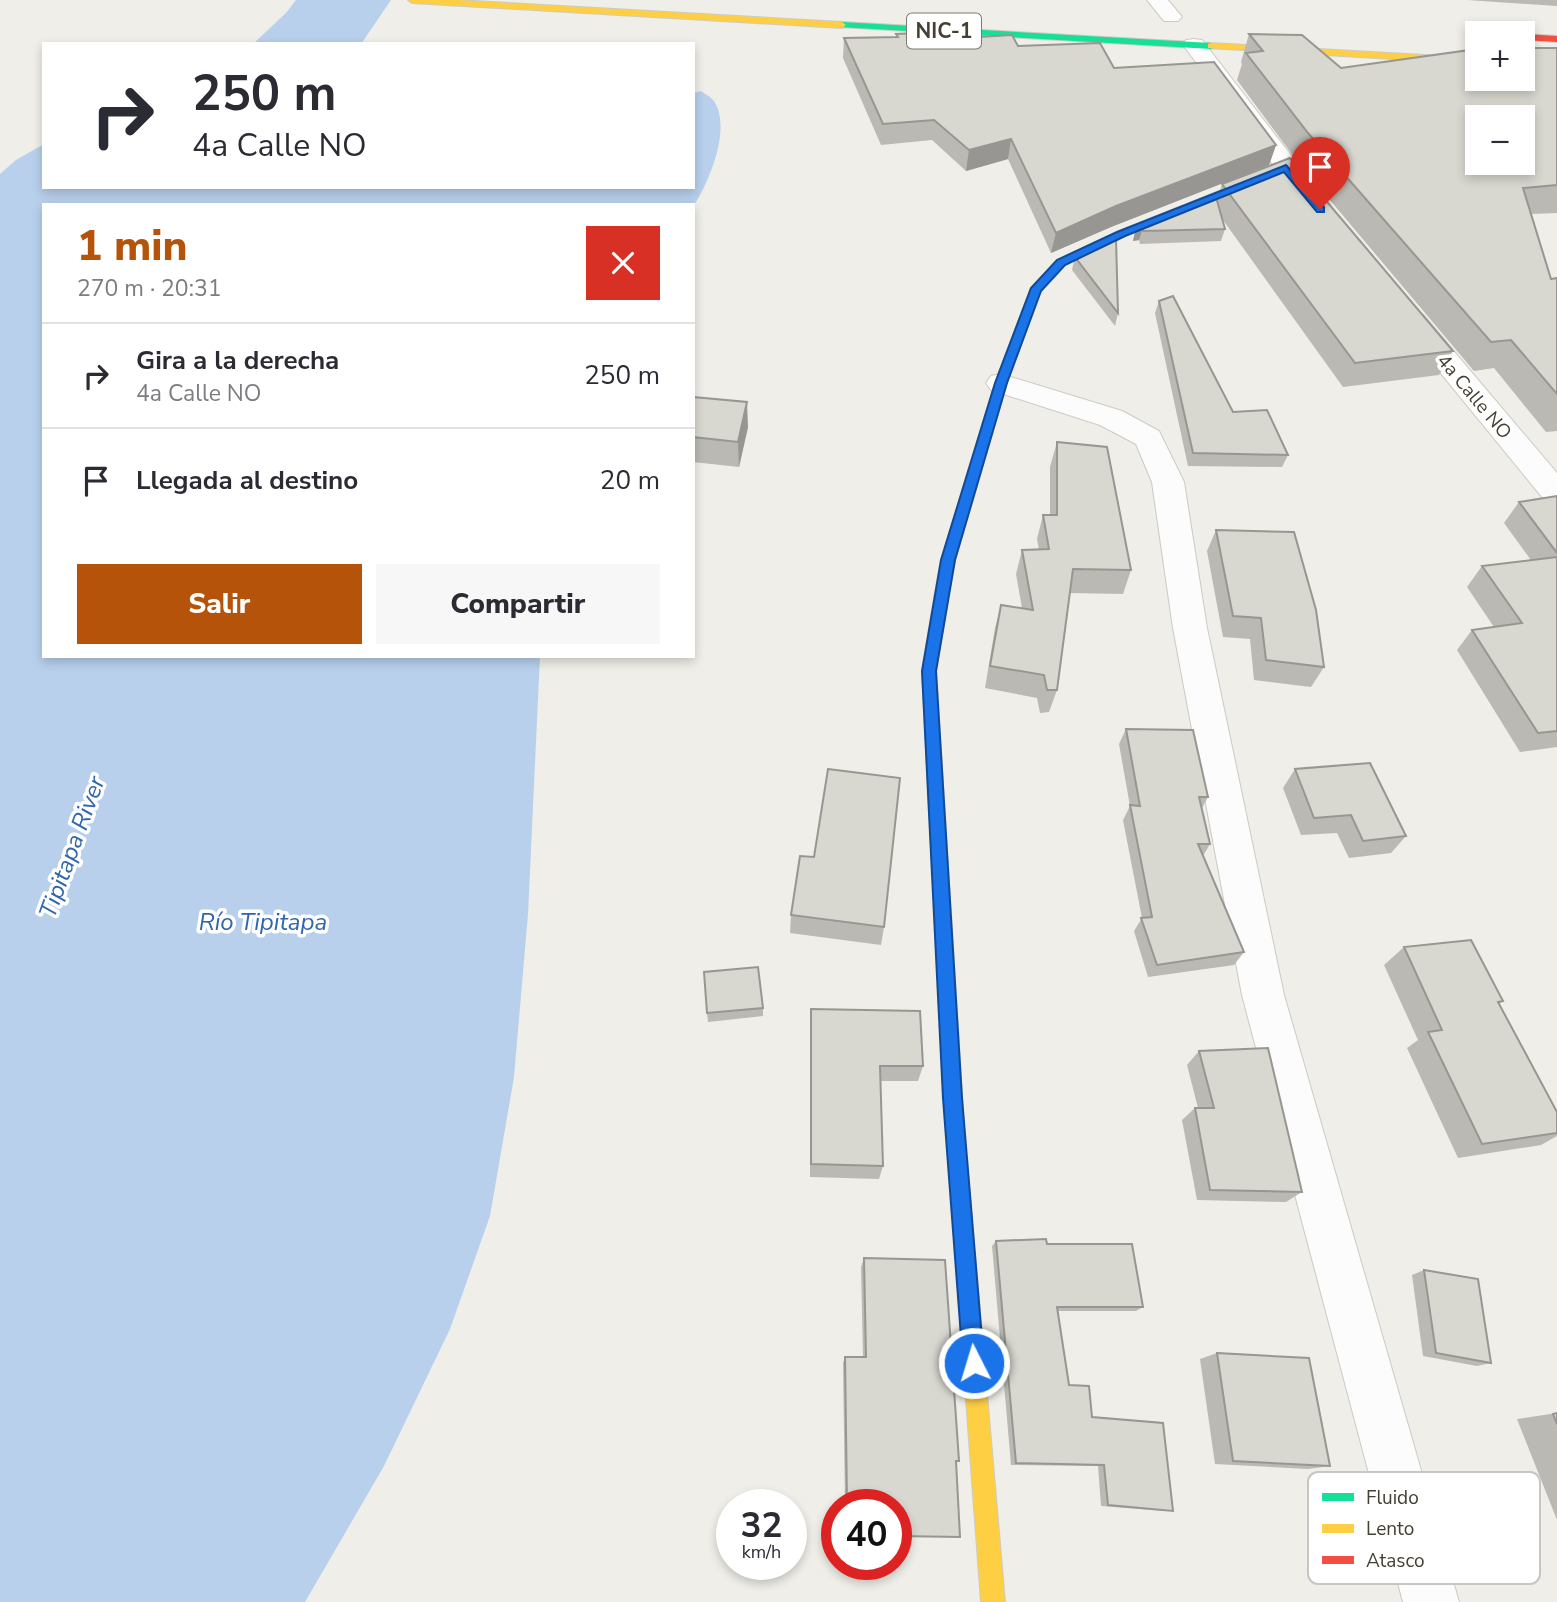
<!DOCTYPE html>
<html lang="es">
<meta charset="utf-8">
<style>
:root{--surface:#fff;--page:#f7f7f7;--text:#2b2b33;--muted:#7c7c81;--line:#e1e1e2;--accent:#b45309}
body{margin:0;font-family:"Nunito Sans",sans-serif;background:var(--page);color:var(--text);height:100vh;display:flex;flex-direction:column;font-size:26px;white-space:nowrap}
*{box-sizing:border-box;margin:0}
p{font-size:23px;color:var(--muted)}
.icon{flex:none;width:38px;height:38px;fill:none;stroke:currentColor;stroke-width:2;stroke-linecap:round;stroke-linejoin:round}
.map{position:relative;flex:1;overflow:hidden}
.panel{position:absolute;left:42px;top:203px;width:653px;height:455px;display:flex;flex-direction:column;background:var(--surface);border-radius:0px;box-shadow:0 4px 10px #0003}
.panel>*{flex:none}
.banner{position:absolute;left:42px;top:42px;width:653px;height:147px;border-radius:0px;box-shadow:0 4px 10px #0003;background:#fff;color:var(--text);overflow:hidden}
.fabs{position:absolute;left:1465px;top:21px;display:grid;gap:14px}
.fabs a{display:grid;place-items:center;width:70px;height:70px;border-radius:0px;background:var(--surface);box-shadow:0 4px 10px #0003;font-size:35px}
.speed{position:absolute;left:716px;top:1489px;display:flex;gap:14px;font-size:35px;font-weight:700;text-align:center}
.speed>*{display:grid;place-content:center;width:91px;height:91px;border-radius:50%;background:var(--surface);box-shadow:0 4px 10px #0003;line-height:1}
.speed small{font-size:18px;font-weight:400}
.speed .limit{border:10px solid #d22;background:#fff;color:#111}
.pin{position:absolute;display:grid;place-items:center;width:60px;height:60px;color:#fff;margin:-72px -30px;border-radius:50% 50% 50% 0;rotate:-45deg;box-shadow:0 0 7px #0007}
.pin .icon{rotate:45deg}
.me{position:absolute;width:77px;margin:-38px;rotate:355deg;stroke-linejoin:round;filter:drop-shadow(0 0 5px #0008)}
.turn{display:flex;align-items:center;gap:24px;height:147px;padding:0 35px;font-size:32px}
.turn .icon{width:91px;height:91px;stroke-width:2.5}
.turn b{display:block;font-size:49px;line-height:60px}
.round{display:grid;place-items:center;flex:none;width:74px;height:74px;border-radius:0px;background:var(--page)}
.head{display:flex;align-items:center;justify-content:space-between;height:119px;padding:0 35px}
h1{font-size:42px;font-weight:800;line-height:52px;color:var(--accent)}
.button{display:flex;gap:14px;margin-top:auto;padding:14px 35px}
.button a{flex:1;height:80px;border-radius:0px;background:var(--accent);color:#fff;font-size:28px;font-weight:800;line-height:80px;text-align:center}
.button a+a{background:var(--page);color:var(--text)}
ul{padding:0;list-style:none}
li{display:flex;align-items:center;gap:21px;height:105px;padding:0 35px;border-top:2px solid var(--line)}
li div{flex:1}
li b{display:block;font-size:26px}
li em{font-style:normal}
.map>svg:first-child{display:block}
.water{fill:#b8d0ec}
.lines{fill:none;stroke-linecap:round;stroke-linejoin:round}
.street-casing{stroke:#cbcac4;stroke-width:2}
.fast-casing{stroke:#ceccbf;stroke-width:2}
.slow-casing{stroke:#ceccbf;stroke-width:2}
.jam-casing{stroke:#ceccbf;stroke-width:2}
.street{fill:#fdfcfc;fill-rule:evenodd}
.fast{fill:#16e098;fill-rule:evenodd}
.slow{fill:#ffcf43;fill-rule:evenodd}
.jam{fill:#f24e42;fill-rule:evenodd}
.wall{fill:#bab9b3}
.shaded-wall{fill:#979692}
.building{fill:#d8d7d0;stroke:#979692;stroke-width:2;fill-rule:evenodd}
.route{fill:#1a73e8;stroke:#114b97;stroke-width:2}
.labels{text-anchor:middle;stroke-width:7;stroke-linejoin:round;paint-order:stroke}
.far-street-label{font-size:19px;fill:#444034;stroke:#fff}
.shield{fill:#fff;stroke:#7c7971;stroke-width:2}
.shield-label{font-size:21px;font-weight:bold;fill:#444034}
.water-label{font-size:24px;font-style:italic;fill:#3066ad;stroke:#fff}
.key{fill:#fff;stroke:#c7c6c2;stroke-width:2}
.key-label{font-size:19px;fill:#444034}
</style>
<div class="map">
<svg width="1557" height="1602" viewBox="0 0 1557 1602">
<rect width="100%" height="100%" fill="#efeee8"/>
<g class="water">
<path d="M296 0H391L361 44H253L286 13Z"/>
<path d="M701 91C705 94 711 97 714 101 732 128 709 183 693 207V205H44V656H540L528 914 514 1077 490 1216 450 1329 384 1466 305 1602H0V174L16 160 44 144V187H693V93Z"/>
</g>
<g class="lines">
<defs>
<g id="street">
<path d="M1147 0H1168L1182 17 1178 21H1164Z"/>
<path d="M1194 39 1202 40 1327 202 1323 207 1314 210 1305 207 1183 45 1186 40Z"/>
<path d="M1413 313 1423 315 1557 473V505L1546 502 1403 327 1399 321 1403 315Z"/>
<path d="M1001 374 1122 411 1159 431 1184 482 1207 628 1284 995 1459 1602H1403L1242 995 1173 628 1152 482 1136 444 1100 425 991 390 986 383 991 376Z"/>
</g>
<g id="fast">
<path d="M842 22 1211 43 1215 46 1211 49 839 27 838 25Z"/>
<path d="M1264 173 1273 175 1125 236 1065 264 1040 291 1007 383 955 560 949 593 942 598 937 597 935 593 941 560 995 383 1031 288 1057 260 1117 232Z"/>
</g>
<g id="slow">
<path d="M408 0H456L842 22 846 25 842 28 412 3Z"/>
<path d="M1211 43 1477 58V64L1208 48V44Z"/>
<path d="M955 1119 962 1121 964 1128 1005 1602H981L946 1128 948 1121Z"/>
</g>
<g id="jam">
<path d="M1522 34 1557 36V42L1522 40Z"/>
<path d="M942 588 949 593 936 671 964 1128 962 1135 955 1137 948 1135 946 1128 922 671 935 593Z"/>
</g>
</defs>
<use href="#street" class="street-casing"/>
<use href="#fast" class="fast-casing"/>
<use href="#slow" class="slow-casing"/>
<use href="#jam" class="jam-casing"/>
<use href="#street" class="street"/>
<use href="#fast" class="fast"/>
<use href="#slow" class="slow"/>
<use href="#jam" class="jam"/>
</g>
<g class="wall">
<path d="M1467 0H1557V6L1496 2Z"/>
<path d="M896 34 1018 46 1114 68 1276 145 1269 165 1111 227 1051 253 1008 159 966 171 932 140 881 145 843 58 844 38 896 37Z"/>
<path d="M1249 34 1341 68 1557 48V213L1531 214 1551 279 1557 278V431L1546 432 1494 368 1474 371 1297 161 1237 80 1242 64 1241 62Z"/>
<path d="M1222 184 1453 351 1439 375 1343 387 1223 220 1225 229 1221 241 1140 244 1139 240 1133 241 1136 228 1217 200Z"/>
<path d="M1075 257 1118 313 1115 326 1072 270Z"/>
<path d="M1159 301 1233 412 1288 455 1282 467 1188 466 1155 313Z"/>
<path d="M693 397 748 427 739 467 693 462Z"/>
<path d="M1057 442 1131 570 1123 594 1069 593 1057 690 1049 712 1040 713 1037 698 985 688 995 628 1001 605 1022 608 1016 574 1022 550H1039L1037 539 1043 515H1050V467Z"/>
<path d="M1557 496V747L1520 752 1457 650 1472 630 1494 627 1467 587 1482 566 1531 560 1504 523 1519 502Z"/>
<path d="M1216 530 1324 667 1311 687 1254 680 1250 639 1223 637 1207 551Z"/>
<path d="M1126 729 1208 797 1202 808 1210 844 1203 856 1244 952 1234 965 1148 977 1134 931 1142 918 1123 820 1130 806 1119 744Z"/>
<path d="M1295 769 1406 836 1391 853 1349 858 1337 833 1301 835 1283 788Z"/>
<path d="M814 857 884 927 881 945 790 933 791 915Z"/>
<path d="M1404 947 1503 1001 1499 1004 1557 1112V1136L1541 1145 1458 1158 1407 1048 1418 1040 1384 965Z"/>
<path d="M763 1008V1016L708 1022 707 1013Z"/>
<path d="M811 1009 923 1066 918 1081H880L883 1166 879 1179 810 1177V1026Z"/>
<path d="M1199 1051 1302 1192 1286 1202 1197 1200 1182 1120 1195 1108H1198L1187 1065Z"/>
<path d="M996 1241 1047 1244 1143 1307 1136 1311H1057L1069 1385 1092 1417 1173 1511H1165L1101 1506 1098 1466 1011 1465 992 1246Z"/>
<path d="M864 1258 959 1461 956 1462 896 1505H845L843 1363 845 1357H863L861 1267Z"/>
<path d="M1424 1270 1491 1363 1477 1366 1423 1356 1412 1275Z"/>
<path d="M1217 1353 1330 1466 1308 1469 1215 1464 1200 1359Z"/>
<path d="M1557 1413V1520L1517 1419Z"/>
</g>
<g class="shaded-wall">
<path d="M1011 139 1008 159 966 171 969 150Z"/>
<path d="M1276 145 1269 165 1111 227 1051 253 1056 233 1116 206Z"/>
<path d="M1143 227 1139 240 1133 241 1136 228Z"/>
<path d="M747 402 748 427 739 467 738 442Z"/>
</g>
<g class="building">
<path d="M943 32 946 39 1012 35 1018 46 1100 43 1114 68 1214 62 1276 145 1116 206 1056 233 1011 139 969 150 934 120 883 124 844 38 898 37 896 34Z"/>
<path d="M1249 34 1302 35 1341 68 1477 49V79H1522V48H1557V185L1523 188 1551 279 1557 278V394L1511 340 1491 342 1308 133 1246 53 1263 51ZM1477 117H1522V163H1477Z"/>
<path d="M1290 158 1453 351 1355 363 1222 184Z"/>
<path d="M1216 197 1225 229 1143 231V227L1136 228Z"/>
<path d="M1115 238 1116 239 1118 313 1075 257Z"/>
<path d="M1173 296 1233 412 1267 410 1288 455 1193 453 1159 301Z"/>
<path d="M693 397 747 402 738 442 693 437Z"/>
<path d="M1057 442 1107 447 1131 570 1073 569 1057 690H1047L1044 675 990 666 1001 605 1033 610 1022 550 1049 549 1043 515H1057Z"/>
<path d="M1557 496V553L1519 502Z"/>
<path d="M1216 530 1294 532 1316 610 1324 667 1266 660 1261 618 1233 616Z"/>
<path d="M1557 557V731L1538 733 1472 630 1522 623 1482 566Z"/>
<path d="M1126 729 1193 730 1208 797H1199L1210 844H1198L1244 952 1157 965 1141 918 1152 917 1130 805 1140 806Z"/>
<path d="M1370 763 1406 836 1363 841 1351 815 1314 818 1295 769Z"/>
<path d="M828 769 900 778 884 927 791 915 800 856 814 857Z"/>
<path d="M1471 940 1503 1001 1498 1002 1557 1112V1133L1482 1144 1428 1032 1442 1030 1404 947Z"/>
<path d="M758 967 763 1008 707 1013 704 972Z"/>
<path d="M811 1009 920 1011 923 1066H880L883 1166 811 1164Z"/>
<path d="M1268 1048 1302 1192 1210 1190 1195 1108H1214L1199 1051Z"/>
<path d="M1046 1239 1047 1244H1132L1143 1307H1057L1069 1385 1089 1386 1092 1417 1163 1423 1173 1511 1108 1505 1104 1465 1016 1463 996 1241Z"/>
<path d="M864 1258 945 1260 959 1461H956L960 1537 896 1536V1505H847L845 1357H866Z"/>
<path d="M1424 1270 1478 1279 1491 1363 1436 1353Z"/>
<path d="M1217 1353 1309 1358 1330 1466 1233 1461Z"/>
<path d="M1557 1413V1424L1553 1414Z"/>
</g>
<path class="route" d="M1286 165 1324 207V212H1317L1284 172 1125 236 1065 265 1041 291 1007 383 955 560 936 671 962 1098 984 1363 981 1371 974 1374 966 1371 963 1363 943 1098 922 671 941 560 995 383 1031 288 1057 260 1117 232Z"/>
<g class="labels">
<g class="far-street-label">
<text transform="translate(1475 396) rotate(50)" y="7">4a Calle NO</text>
</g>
<rect class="shield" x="907" y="13.5" width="74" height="35" rx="5"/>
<g class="shield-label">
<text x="944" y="38">NIC-1</text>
</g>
<g class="water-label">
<text transform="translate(72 847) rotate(-70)" y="8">Tipitapa River</text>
<text x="263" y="930">Río Tipitapa</text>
</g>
</g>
<rect x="1308" y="1472" width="232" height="112" rx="10" class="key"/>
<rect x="1322" y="1493" width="32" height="8" fill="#16e098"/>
<rect x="1322" y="1524" width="32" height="9" fill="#ffcf43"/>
<rect x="1322" y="1556" width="32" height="8" fill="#f24e42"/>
<g class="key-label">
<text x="1366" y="1504">Fluido</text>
<text x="1366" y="1535">Lento</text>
<text x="1366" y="1567">Atasco</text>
</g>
</svg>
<div class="fabs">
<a>+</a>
<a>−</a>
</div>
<div class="speed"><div>32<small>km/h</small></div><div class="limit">40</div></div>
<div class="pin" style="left:1320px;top:209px;background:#d93025"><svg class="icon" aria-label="arrive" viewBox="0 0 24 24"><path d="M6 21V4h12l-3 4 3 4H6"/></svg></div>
<svg class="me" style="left:974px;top:1363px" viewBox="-20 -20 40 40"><circle r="17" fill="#1a73e8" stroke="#fff" stroke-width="3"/><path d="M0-11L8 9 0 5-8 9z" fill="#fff"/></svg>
<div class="banner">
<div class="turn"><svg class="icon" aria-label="right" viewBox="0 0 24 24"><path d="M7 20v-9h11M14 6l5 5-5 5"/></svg><div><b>250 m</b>4a Calle NO</div></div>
</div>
<section class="panel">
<div class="head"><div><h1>1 min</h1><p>270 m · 20:31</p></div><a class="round" style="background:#d93025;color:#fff"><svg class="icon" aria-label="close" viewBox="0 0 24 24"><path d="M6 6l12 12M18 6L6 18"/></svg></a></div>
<ul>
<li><svg class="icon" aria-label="right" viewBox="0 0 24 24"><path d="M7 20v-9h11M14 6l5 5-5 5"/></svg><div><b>Gira a la derecha</b><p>4a Calle NO</p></div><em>250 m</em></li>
<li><svg class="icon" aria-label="arrive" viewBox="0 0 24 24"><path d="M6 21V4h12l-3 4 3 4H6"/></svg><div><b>Llegada al destino</b></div><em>20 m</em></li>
</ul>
<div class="button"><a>Salir</a><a>Compartir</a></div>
</section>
</div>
